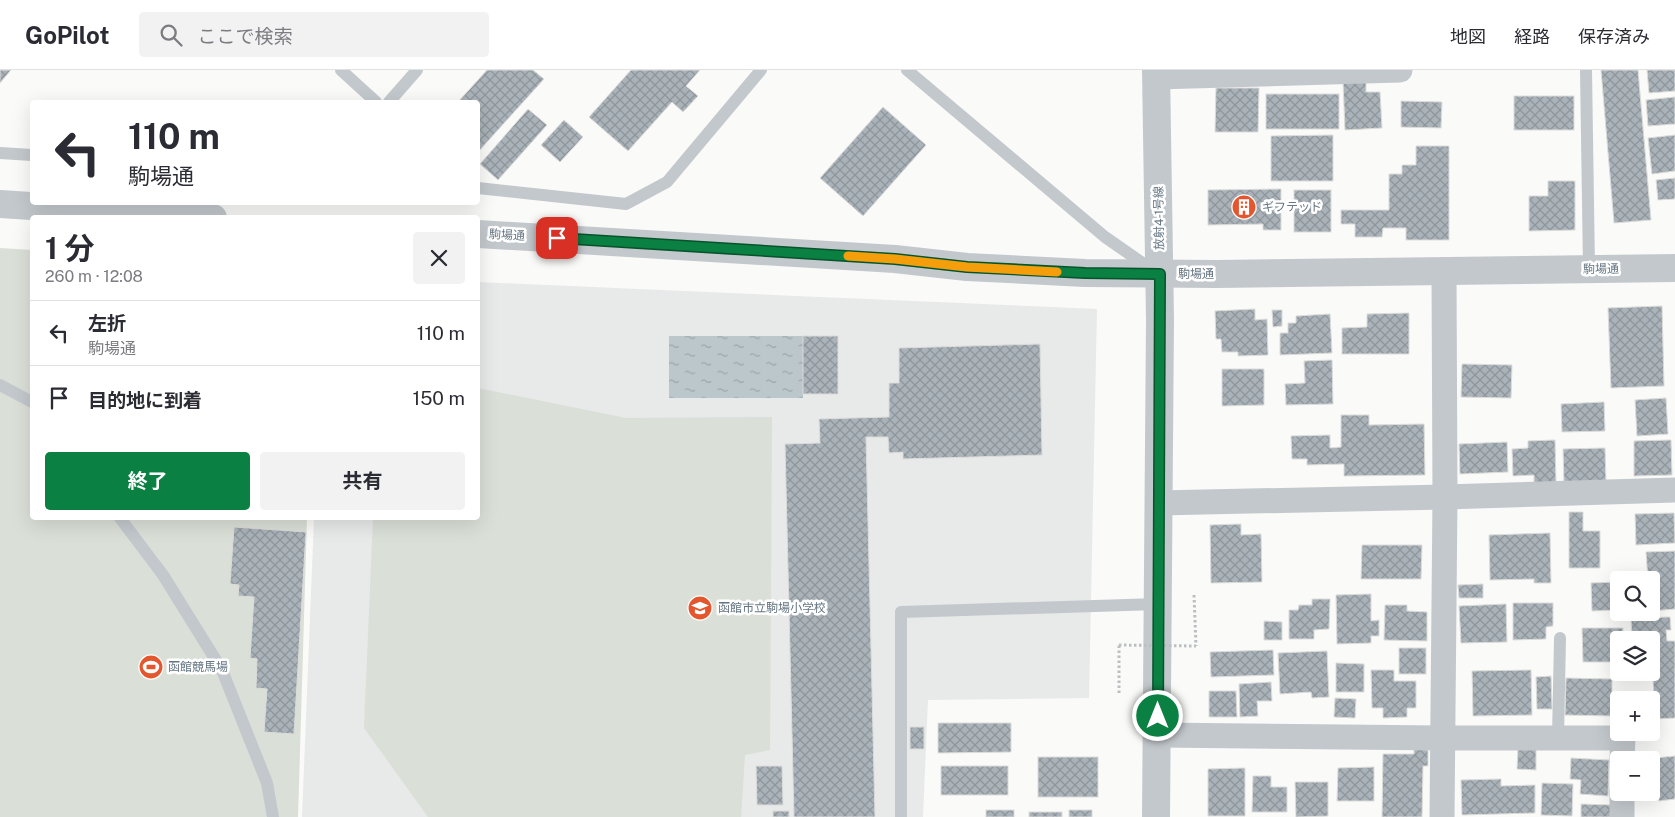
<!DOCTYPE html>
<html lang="ja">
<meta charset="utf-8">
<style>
:root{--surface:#fff;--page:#f2f2f3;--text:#2b2b33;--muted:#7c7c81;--line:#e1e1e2;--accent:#0b8043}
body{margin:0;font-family:"Public Sans","Noto Sans JP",sans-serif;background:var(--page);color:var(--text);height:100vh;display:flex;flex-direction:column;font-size:19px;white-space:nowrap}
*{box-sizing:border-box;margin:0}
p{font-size:16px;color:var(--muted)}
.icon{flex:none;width:28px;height:28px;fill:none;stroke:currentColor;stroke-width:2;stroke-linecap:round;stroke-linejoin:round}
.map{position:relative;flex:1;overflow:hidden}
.panel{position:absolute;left:30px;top:145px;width:450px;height:305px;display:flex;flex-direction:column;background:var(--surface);border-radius:5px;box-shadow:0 5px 20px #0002}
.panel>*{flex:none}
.banner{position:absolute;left:30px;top:30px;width:450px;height:105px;border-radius:5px;box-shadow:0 5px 20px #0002;background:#fff;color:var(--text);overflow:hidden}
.buttons{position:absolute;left:1610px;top:501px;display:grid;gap:10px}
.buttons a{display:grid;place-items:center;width:50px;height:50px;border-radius:5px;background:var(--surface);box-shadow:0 5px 20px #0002;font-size:25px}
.pin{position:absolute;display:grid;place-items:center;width:42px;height:42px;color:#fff;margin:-21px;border-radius:10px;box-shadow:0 2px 8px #0006}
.me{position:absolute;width:55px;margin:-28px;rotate:0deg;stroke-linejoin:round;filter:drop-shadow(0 0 4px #0008)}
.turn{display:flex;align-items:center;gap:18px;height:105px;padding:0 15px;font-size:22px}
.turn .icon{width:65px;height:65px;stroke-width:2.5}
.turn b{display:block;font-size:35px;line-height:42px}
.round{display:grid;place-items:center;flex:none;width:52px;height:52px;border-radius:5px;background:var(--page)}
.head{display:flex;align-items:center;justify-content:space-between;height:85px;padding:0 15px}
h1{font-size:30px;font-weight:700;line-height:38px}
.action{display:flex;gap:10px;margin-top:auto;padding:10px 15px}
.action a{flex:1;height:58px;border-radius:5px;background:var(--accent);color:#fff;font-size:20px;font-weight:700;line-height:58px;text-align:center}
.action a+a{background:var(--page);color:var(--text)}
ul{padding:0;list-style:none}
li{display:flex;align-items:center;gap:15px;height:65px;padding:0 15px;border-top:1px solid var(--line)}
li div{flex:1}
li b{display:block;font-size:19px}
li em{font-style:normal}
header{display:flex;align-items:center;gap:30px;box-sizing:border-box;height:70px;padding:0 25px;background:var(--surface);border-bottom:1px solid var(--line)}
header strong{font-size:24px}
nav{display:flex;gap:28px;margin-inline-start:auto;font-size:18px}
.search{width:350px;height:45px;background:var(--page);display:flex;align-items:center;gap:12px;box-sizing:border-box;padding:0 18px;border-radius:5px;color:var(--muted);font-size:19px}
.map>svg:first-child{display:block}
.built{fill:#e8e9e9}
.green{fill:#dadfd7}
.water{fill:url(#water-ripples)}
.building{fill:url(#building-cross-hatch);stroke:#dcdcda}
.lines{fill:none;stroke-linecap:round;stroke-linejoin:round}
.path{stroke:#bbbfc2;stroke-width:3;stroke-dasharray:2.5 2.5;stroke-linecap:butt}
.service{stroke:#c3c8cc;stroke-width:12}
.minor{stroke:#c3c8cc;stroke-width:25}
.tertiary{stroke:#c3c8cc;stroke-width:28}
.path-bridge{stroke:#bbbfc2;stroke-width:3;stroke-dasharray:2.5 2.5;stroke-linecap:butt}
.route-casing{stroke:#07532c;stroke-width:12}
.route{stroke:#0b8043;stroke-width:9}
.slow{stroke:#f59e0b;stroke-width:9}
.labels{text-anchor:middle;stroke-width:5;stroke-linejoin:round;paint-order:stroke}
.poi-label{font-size:12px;fill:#657683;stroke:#fff;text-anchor:start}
.street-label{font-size:12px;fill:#657683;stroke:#fff}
</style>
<header>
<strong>GoPilot</strong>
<div class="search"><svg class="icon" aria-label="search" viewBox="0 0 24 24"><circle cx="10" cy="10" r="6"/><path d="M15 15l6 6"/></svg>ここで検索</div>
<nav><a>地図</a><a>経路</a><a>保存済み</a></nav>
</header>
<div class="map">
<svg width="1675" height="747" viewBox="0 0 1675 747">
<defs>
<pattern id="water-ripples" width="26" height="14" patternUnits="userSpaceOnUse" patternTransform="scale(1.25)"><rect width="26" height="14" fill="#bbc7cb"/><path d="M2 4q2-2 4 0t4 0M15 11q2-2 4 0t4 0" fill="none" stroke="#9ca6aa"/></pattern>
<pattern id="building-cross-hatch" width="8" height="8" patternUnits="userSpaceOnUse" patternTransform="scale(1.25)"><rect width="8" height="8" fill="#aab3b9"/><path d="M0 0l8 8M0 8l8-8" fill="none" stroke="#8e969c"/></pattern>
</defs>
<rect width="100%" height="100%" fill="#fafaf8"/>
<path class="built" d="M478 212 1097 239 1089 628 928 630 923 747H302L314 448H478Z"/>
<g class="green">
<path d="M0 178 32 180V448H307L298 747H0Z"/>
<path d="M478 318 626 348 772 347 770 680 745 685 741 747H428L364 658 373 448H478Z"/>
</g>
<rect class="water" x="669" y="266" width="134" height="62"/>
<g class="building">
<path d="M0 0H11L0 13Z"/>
<path d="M487 0H533L544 9 478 82V32H458Z"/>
<path d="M631 0H700L686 16 698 26 683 42 672 32 628 81 589 47Z"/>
<path d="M1601 0H1638L1651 150 1614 153Z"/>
<path d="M1647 0H1675V21L1649 23Z"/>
<path d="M1366 10V22H1380L1382 58 1345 60 1343 11Z"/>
<path d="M1216 18H1259L1258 62H1215Z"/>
<rect x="1266" y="24" width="73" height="35"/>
<rect x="1514" y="26" width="60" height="34"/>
<path d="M1675 27V54L1648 56 1646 30Z"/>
<path d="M1401 31 1442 32 1441 58 1401 57Z"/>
<path d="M883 37 926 75 863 146 820 108Z"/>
<path d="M528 39 547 55 498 110 480 94Z"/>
<path d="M564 50 583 67 560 92 541 75Z"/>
<path d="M1333 65V111H1271V66Z"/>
<path d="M1675 65V101L1652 104 1648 68Z"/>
<path d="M1416 76H1449V170H1406V158H1383L1382 167H1355V154H1341V140H1389V104H1402V95H1416Z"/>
<path d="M1675 108V129L1658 130 1656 110Z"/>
<path d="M1548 111H1575V160L1529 161V126H1548Z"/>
<path d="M1281 119V160H1263V154L1208 155V120Z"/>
<rect x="1294" y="120" width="37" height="42"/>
<path d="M1662 236 1664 316 1611 318 1608 238Z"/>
<path d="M1255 239V250L1267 249 1268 285 1238 286V282H1222L1221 269H1216L1215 241Z"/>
<path d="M1272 240H1282V256L1273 257Z"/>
<path d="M1409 243V284H1342V258L1367 257V244Z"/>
<path d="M1330 244 1332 283 1280 285V263H1288V253H1296V246Z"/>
<rect x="803" y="266" width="35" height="58"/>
<path d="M1040 274 1042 385 903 389V382L889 383 888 367H866L875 747H794L785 374 820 373 819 349 889 347V313H899V278Z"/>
<path d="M1332 290 1333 334 1286 335 1285 314 1305 313 1304 291Z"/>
<path d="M1462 294 1512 295 1511 328 1461 327Z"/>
<path d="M1222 299H1264V335L1222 336Z"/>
<path d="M1666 328 1668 364 1637 366 1635 330Z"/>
<path d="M1604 332 1605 361 1562 362 1561 334Z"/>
<path d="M1341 345H1369V355L1424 354 1425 405 1344 406V394L1307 395V389H1292L1291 366 1330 365V378L1341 377Z"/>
<path d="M1555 370 1556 412 1534 413V405L1513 406 1512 379 1528 378V371Z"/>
<path d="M1671 370 1672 405 1634 406V371Z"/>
<path d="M1507 372 1508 402 1460 404 1459 374Z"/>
<path d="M1605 378 1606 412 1564 413 1563 379Z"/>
<path d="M1569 442H1583V461H1600V498H1569Z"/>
<path d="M1674 443 1675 473 1636 475 1635 444Z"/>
<path d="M1241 454V465L1261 464 1262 512 1211 513 1210 455Z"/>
<path d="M234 457 306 462 294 664 264 662 267 619 256 618 257 589 250 588 254 527 238 526 239 515 230 514Z"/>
<path d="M1550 463 1551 513H1534V509L1490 510 1489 465Z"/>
<path d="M1362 475H1422L1421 509H1361Z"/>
<path d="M1675 481V539L1651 541V510H1648L1646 482Z"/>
<path d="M1619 512V540L1592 541 1591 513Z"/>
<path d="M1483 514V528H1459L1458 515Z"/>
<path d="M1371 524V551L1379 550V566H1371V573L1337 574 1336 525Z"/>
<path d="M1312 529H1330L1329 559 1314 560V569H1289V540H1298L1299 535H1312Z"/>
<path d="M1513 533H1553V556L1546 557V569L1513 570Z"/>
<path d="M1506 534 1507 572 1461 573 1459 536Z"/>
<path d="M1385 535H1407V541L1427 542V571L1384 570Z"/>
<path d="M1670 547 1671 560H1666L1667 571H1675V648L1655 649 1651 570H1632L1631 548Z"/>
<path d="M1264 551 1282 552V570H1264Z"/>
<path d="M1582 558H1623V570H1619V592H1583Z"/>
<rect x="1399" y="578" width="27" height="26"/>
<path d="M1273 580 1274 605 1211 607 1210 582Z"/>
<path d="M1327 581 1329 627 1312 628 1311 622 1280 624 1278 583Z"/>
<path d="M1336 593 1364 594V622H1336Z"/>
<path d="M1371 600H1394V611H1416V638H1407V647L1383 648V638H1372Z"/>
<path d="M1531 600 1532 645 1473 646 1472 601Z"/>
<path d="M1551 606 1552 639H1537L1536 607Z"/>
<path d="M1566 608 1612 609V646L1565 645Z"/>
<path d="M1271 612 1272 631H1257L1258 646 1240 647 1239 614Z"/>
<path d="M1209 621H1236L1237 647H1209Z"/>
<path d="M1335 628 1356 629 1355 648 1334 647Z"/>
<path d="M938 653H1011V682L938 683Z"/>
<rect x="910" y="657" width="14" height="22"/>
<path d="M1518 678 1536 679V700L1517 699Z"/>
<path d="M1414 679 1428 680V696H1423L1422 747H1382L1383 684H1414Z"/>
<path d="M1675 686V729L1659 731 1655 688Z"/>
<rect x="1038" y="687" width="60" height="40"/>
<path d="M1571 688 1609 690 1608 726 1580 724 1581 710 1570 709Z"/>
<path d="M756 696H782L783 735H757Z"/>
<rect x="941" y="696" width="67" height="29"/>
<path d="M1374 697V731H1337L1338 698Z"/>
<path d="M1245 698V746H1208V699Z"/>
<path d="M1253 706H1271V717H1287V742H1252Z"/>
<path d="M1501 709V716L1535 715V743L1462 745 1461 710Z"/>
<path d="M1295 712H1328V746L1296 747Z"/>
<path d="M1542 713 1573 714 1572 746 1541 745Z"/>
<path d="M1581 734 1611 735V747H1581Z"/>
<rect x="986" y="740" width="28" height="7"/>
<rect x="1069" y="740" width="23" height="7"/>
<rect x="773" y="741" width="16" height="6"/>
<rect x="1029" y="742" width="33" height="5"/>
</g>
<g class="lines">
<g class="path">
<path d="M1194 525 1196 576"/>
<path d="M1119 623V575"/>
</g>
<g class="service">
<path d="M341 0 376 32"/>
<path d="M907 0 1105 167 1151 199"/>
<path d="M1586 0 1589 199"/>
<path d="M389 32 417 0"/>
<path d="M0 83 32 85"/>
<path d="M478 118 626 134 667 112 761 0"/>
<path d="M0 315 32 332"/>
<path d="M120 448 163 505 222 600 267 713 273 747"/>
<path d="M1558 667 1560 568"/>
<path d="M901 747V542L1158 534"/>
</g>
<g class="minor">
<path d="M1156 7 1400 0"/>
<path d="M1158 433 1445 427 1675 420"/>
<path d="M1158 665 1442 668H1623L1622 690"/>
<path d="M1442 747 1445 427 1444 202"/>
<path d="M1622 747V722"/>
</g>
<g class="tertiary">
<path d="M1156 0 1160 250 1156 747"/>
<path d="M0 134 213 148"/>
<path d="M478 164 895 189 967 197 1085 203 1217 204 1675 198"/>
</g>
<path class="path-bridge" d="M1119 575 1196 576"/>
</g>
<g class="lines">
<defs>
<path id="route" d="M557 168 895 189 967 197 1085 203 1160 204 1158 646"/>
</defs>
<use href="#route" class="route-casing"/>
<use href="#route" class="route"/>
<path class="slow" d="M848 186 895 189 967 197 1057 202"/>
</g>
<defs>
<symbol id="building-disc" viewBox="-11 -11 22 22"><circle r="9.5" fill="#e4572e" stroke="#fff"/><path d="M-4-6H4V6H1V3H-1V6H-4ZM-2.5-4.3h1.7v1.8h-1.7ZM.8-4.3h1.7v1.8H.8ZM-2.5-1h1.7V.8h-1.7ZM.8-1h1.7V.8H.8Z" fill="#fff"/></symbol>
<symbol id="school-disc" viewBox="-11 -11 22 22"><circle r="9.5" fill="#e4572e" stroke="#fff"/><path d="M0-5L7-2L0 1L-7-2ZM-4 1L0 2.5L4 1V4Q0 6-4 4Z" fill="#fff"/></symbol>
<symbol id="stadium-disc" viewBox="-11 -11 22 22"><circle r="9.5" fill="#e4572e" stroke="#fff"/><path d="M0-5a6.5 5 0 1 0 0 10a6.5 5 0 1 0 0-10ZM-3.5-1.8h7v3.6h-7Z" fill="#fff"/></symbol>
</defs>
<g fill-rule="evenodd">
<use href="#building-disc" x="1230" y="123" width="28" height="28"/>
<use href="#school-disc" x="686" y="524" width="28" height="28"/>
<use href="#stadium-disc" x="137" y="583" width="28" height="28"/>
</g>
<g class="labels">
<g class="poi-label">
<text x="1262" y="141">ギフテッド</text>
<text x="718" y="542">函館市立駒場小学校</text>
<text x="168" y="601">函館競馬場</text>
</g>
<g class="street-label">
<text transform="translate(1159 148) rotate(-91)" y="4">放射4-1号線</text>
<text transform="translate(507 165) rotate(3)" y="4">駒場通</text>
<text transform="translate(1601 199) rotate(-1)" y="4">駒場通</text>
<text x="1196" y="208">駒場通</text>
</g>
</g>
</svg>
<div class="buttons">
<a><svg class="icon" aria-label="search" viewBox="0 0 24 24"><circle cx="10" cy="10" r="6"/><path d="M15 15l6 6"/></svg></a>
<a><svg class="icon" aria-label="layers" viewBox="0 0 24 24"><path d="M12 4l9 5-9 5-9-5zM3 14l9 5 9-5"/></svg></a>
<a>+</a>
<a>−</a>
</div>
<div class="pin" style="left:557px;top:168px;background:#d93025"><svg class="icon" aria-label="arrive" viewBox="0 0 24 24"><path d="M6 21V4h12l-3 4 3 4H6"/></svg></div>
<svg class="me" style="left:1158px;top:646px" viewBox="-20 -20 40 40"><circle r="17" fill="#0b8043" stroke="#fff" stroke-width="3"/><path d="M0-11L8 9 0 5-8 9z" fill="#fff"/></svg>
<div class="banner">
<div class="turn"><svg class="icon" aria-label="left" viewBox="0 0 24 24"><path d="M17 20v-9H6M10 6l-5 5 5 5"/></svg><div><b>110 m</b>駒場通</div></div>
</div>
<section class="panel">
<div class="head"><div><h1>1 分</h1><p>260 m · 12:08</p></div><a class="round"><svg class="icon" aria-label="close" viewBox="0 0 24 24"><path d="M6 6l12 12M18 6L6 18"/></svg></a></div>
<ul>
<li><svg class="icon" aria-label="left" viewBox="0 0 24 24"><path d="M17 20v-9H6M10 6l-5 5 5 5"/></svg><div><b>左折</b><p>駒場通</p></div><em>110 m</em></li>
<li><svg class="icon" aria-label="arrive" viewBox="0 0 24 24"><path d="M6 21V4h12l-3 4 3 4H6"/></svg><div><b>目的地に到着</b></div><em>150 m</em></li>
</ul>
<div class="action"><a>終了</a><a>共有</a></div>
</section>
</div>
